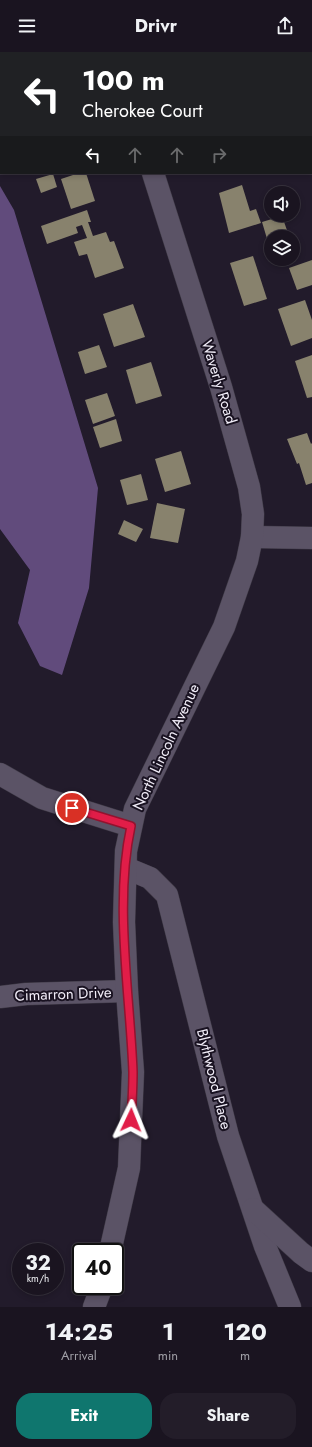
<!DOCTYPE html>
<style>
:root{--surface:#1a1420;--page:#231d29;--text:#f1f3f6;--muted:#9f9ea5;--line:#38333e;--accent:#0f766e}
body{margin:0;font-family:Jost,sans-serif;background:var(--page);color:var(--text);height:100vh;display:flex;flex-direction:column;font-size:15px;white-space:nowrap}
*{box-sizing:border-box;margin:0}
p{font-size:13px;color:var(--muted)}
.icon{flex:none;width:22px;height:22px;fill:none;stroke:currentColor;stroke-width:2;stroke-linecap:round;stroke-linejoin:round}
.map{position:relative;height:1255px;overflow:hidden}
.side{display:flex;flex-direction:column;background:var(--surface);flex:1}
.side>*{flex:none}
.banner{position:absolute;left:0px;top:0px;width:312px;height:122px;box-shadow:0 2px 6px #0003,0 0 0 1px var(--line);background:#202124;color:#fff;overflow:hidden}
.controls{position:absolute;left:264px;top:134px;display:grid;gap:8px}
.controls a{display:grid;place-items:center;width:36px;height:36px;border-radius:50%;background:var(--surface);box-shadow:0 2px 6px #0003,0 0 0 1px var(--line);font-size:20px}
.speed{position:absolute;left:12px;top:1191px;display:flex;gap:8px;font-size:20px;font-weight:700;text-align:center}
.speed>*{display:grid;place-content:center;width:52px;height:52px;border-radius:50%;background:var(--surface);box-shadow:0 2px 6px #0003,0 0 0 1px var(--line);line-height:1}
.speed small{font-size:10px;font-weight:400}
.speed .limit{border:2px solid #111;border-radius:6px;background:#fff;color:#111}
.pin{position:absolute;display:grid;place-items:center;width:34px;height:34px;color:#fff;margin:-17px;border:2px solid #fff;border-radius:50%;box-shadow:0 1px 4px #0007}
.me{position:absolute;width:44px;margin:-22px;rotate:2deg;stroke-linejoin:round;filter:drop-shadow(0 0 3px #0008)}
.turn{display:flex;align-items:center;gap:14px;height:84px;padding:0 16px;font-size:18px}
.turn .icon{width:52px;height:52px;stroke-width:2.5}
.turn b{display:block;font-size:28px;line-height:34px}
.lanes{display:flex;align-items:center;height:38px;padding:0 16px;background:#0003;justify-content:center;gap:20px;direction:ltr}
.lanes .off{opacity:.35}
.eta{display:flex;justify-content:space-evenly;align-items:center;height:68px;text-align:center}
.eta b{font-size:24px;font-weight:700;line-height:28px}
.cta{display:flex;gap:8px;margin-top:auto;padding:8px 16px}
.cta a{flex:1;height:46px;border-radius:16px;background:var(--accent);color:#fff;font-size:16px;font-weight:700;line-height:46px;text-align:center}
.cta a+a{background:var(--page);color:var(--text)}
header{display:flex;justify-content:space-between;align-items:center;height:52px;padding:0 16px;background:var(--surface);font-size:18px;font-weight:700}
.map>svg:first-child{display:block}
.forest{fill:#614b7c}
.building{fill:#88826d}
.lines{fill:none;stroke-linecap:round;stroke-linejoin:round}
.minor-casing{stroke:#3e3945;stroke-width:23}
.minor{stroke:#5b5366;stroke-width:22}
.route-casing{stroke:#92132f;stroke-width:10}
.route{stroke:#e11d48;stroke-width:7}
.labels{text-anchor:middle;stroke-width:4;stroke-linejoin:round;paint-order:stroke}
.street-label{font-size:15px;fill:#f1edf8;stroke:#191221}
</style>
<header><svg class="icon" aria-label="menu" viewBox="0 0 24 24"><path d="M4 6h16M4 12h16M4 18h16"/></svg>Drivr<svg class="icon" aria-label="share" viewBox="0 0 24 24"><path d="M12 15V3M7 8l5-5 5 5M5 13v7h14v-7"/></svg></header>
<div class="map">
<svg width="312" height="1255" viewBox="0 0 312 1255">
<rect width="100%" height="100%" fill="#221b2b"/>
<path class="forest" d="M0 134 14 158 98 436 89 536 62 623 40 614 18 571 30 518 0 477Z"/>
<g class="building">
<path d="M79 121H86L95 149 71 157 61 127Z"/>
<path d="M53 122 57 135 41 141 36 127Z"/>
<path d="M242 133 250 159 256 157 261 171 229 181 219 141Z"/>
<path d="M87 158 91 170H88L93 184 106 180 110 190 114 189 124 216 95 226 87 202 79 204 74 190 87 186 82 173 76 175 78 181 47 192 41 174Z"/>
<path d="M282 164 289 184 271 185V189L268 190 262 170Z"/>
<path d="M253 204 267 247 244 254 230 211Z"/>
<path d="M312 208V233L297 238 289 216Z"/>
<path d="M305 248 312 268V286L291 294 278 257Z"/>
<path d="M133 252 145 285 114 295 103 262Z"/>
<path d="M99 293 107 315 85 322 78 300Z"/>
<path d="M312 303V345L307 346 295 309Z"/>
<path d="M151 310 162 344 136 352 126 318Z"/>
<path d="M107 341 115 364 93 372 85 348Z"/>
<path d="M116 367 122 389 100 396 93 375Z"/>
<path d="M307 381 311 392 312 391V431L306 433 299 411 297 412 287 387Z"/>
<path d="M181 399 191 432 165 440 155 407Z"/>
<path d="M141 422 148 448 127 453 120 428Z"/>
<path d="M157 451 185 457 178 491 150 486Z"/>
<path d="M124 468 143 477 136 490 118 482Z"/>
</g>
<g class="lines">
<defs>
<g id="minor">
<path d="M114 0V1"/>
<path d="M252 485 312 486"/>
<path d="M0 722 42 746 131 774"/>
<path d="M126 816 150 826 167 843 228 1084 265 1194 290 1255"/>
<path d="M0 945 26 942 127 939"/>
<path d="M253 1157 301 1201 312 1209"/>
<path d="M110 1200 129 1116 133 1020 127 939 124 870 126 799 135 757 224 575 247 509 252 485 253 462 249 435 221 335 153 121"/>
<path d="M94 1255 102 1234"/>
</g>
</defs>
<use href="#minor" class="minor-casing"/>
<use href="#minor" class="minor"/>
</g>
<g class="lines">
<defs>
<path id="route" d="M72 756 131 774C114 852 130 941 133 1020 133 1036 132 1052 131 1068"/>
</defs>
<use href="#route" class="route-casing"/>
<use href="#route" class="route"/>
</g>
<g class="labels">
<g class="street-label">
<text transform="translate(219 330) rotate(73)" y="5">Waverly Road</text>
<text transform="translate(166 695) rotate(-65)" y="5">North Lincoln Avenue</text>
<text transform="translate(63 942) rotate(-2)" y="5">Cimarron Drive</text>
<text transform="translate(214 1027) rotate(76)" y="5">Blythwood Place</text>
</g>
</g>
</svg>
<div class="controls">
<a><svg class="icon" aria-label="sound" viewBox="0 0 24 24"><path d="M4 9h4l5-4v14l-5-4H4zM17 9q2 3 0 6"/></svg></a>
<a><svg class="icon" aria-label="layers" viewBox="0 0 24 24"><path d="M12 4l9 5-9 5-9-5zM3 14l9 5 9-5"/></svg></a>
</div>
<div class="speed"><div>32<small>km/h</small></div><div class="limit">40</div></div>
<div class="pin" style="left:72px;top:756px;background:#d93025"><svg class="icon" aria-label="arrive" viewBox="0 0 24 24"><path d="M6 21V4h12l-3 4 3 4H6"/></svg></div>
<svg class="me" style="left:131px;top:1068px" viewBox="-20 -20 40 40"><path d="M0-17L14 15 0 8-14 15z" fill="#e11d48" stroke="#fff" stroke-width="4"/></svg>
<div class="banner">
<div class="turn"><svg class="icon" aria-label="left" viewBox="0 0 24 24"><path d="M17 20v-9H6M10 6l-5 5 5 5"/></svg><div><b>100 m</b>Cherokee Court</div></div>
<div class="lanes"><svg class="icon" aria-label="left" viewBox="0 0 24 24"><path d="M17 20v-9H6M10 6l-5 5 5 5"/></svg><svg class="icon off" aria-label="ahead" viewBox="0 0 24 24"><path d="M12 20V5M6 11l6-6 6 6"/></svg><svg class="icon off" aria-label="ahead" viewBox="0 0 24 24"><path d="M12 20V5M6 11l6-6 6 6"/></svg><svg class="icon off" aria-label="right" viewBox="0 0 24 24"><path d="M7 20v-9h11M14 6l5 5-5 5"/></svg></div>
</div>
</div>
<section class="side">
<div class="eta">
<div><b>14:25</b><p>Arrival</p></div>
<div><b>1</b><p>min</p></div>
<div><b>120</b><p>m</p></div>
</div>
<div class="cta"><a>Exit</a><a>Share</a></div>
</section>
